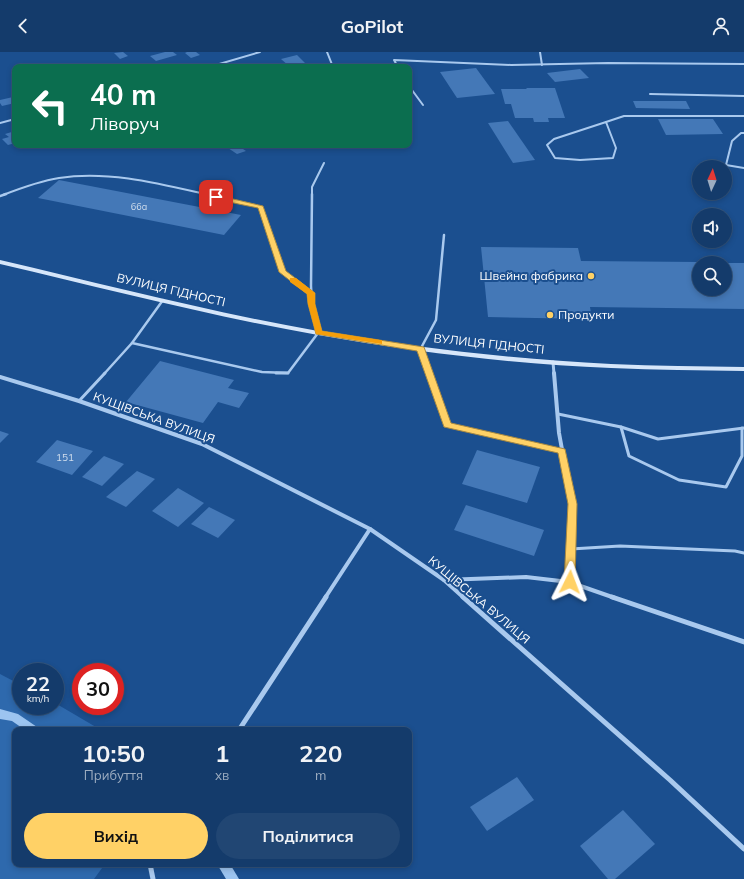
<!DOCTYPE html>
<html lang="uk">
<meta charset="utf-8">
<style>
:root{--surface:#143b6b;--page:#214673;--text:#f1f3f6;--muted:#9dadc1;--line:#33557e;--accent:#ffd166}
body{margin:0;font-family:Mulish,sans-serif;background:var(--page);color:var(--text);height:100vh;display:flex;flex-direction:column;font-size:15px;white-space:nowrap}
*{box-sizing:border-box;margin:0}
p{font-size:13px;color:var(--muted)}
.icon{flex:none;width:22px;height:22px;fill:none;stroke:currentColor;stroke-width:2;stroke-linecap:round;stroke-linejoin:round}
.map{position:relative;flex:1;overflow:hidden}
.details{position:absolute;left:12px;top:675px;width:400px;height:140px;display:flex;flex-direction:column;background:var(--surface);border-radius:8px;box-shadow:0 2px 6px #0003,0 0 0 1px var(--line)}
.details>*{flex:none}
.top-card{position:absolute;left:12px;top:12px;width:400px;height:84px;border-radius:8px;box-shadow:0 2px 6px #0003,0 0 0 1px var(--line);background:#0b6e4f;color:#fff;overflow:hidden}
.needle{width:26px;rotate:4deg}
.controls{position:absolute;left:692px;top:108px;display:grid;gap:8px}
.controls a{display:grid;place-items:center;width:40px;height:40px;border-radius:50%;background:var(--surface);box-shadow:0 2px 6px #0003,0 0 0 1px var(--line);font-size:20px}
.speed{position:absolute;left:12px;top:611px;display:flex;gap:8px;font-size:20px;font-weight:700;text-align:center}
.speed>*{display:grid;place-content:center;width:52px;height:52px;border-radius:50%;background:var(--surface);box-shadow:0 2px 6px #0003,0 0 0 1px var(--line);line-height:1}
.speed small{font-size:10px;font-weight:400}
.speed .limit{border:6px solid #d22;background:#fff;color:#111}
.pin{position:absolute;display:grid;place-items:center;width:34px;height:34px;color:#fff;margin:-17px;border-radius:8px;box-shadow:0 2px 6px #0006}
.me{position:absolute;width:44px;margin:-22px;rotate:3deg;stroke-linejoin:round;filter:drop-shadow(0 0 3px #0008)}
.turn{display:flex;align-items:center;gap:14px;height:84px;padding:0 12px;font-size:18px}
.turn .icon{width:52px;height:52px;stroke-width:2.5}
.turn b{display:block;font-size:28px;line-height:34px}
.eta{display:flex;justify-content:space-evenly;align-items:center;height:68px;text-align:center}
.eta b{font-size:24px;font-weight:700;line-height:28px}
.button{display:flex;gap:8px;margin-top:auto;padding:8px 12px}
.button a{flex:1;height:46px;border-radius:24px;background:var(--accent);color:#111;font-size:16px;font-weight:700;line-height:46px;text-align:center}
.button a+a{background:var(--page);color:var(--text)}
header{display:flex;justify-content:space-between;align-items:center;height:52px;padding:0 12px;background:var(--surface);font-size:18px;font-weight:700}
.map>svg:first-child{display:block}
.green{fill:#2e69ad}
.lines{fill:none;stroke-linecap:round;stroke-linejoin:round}
.stream{fill:#9cc4f0;fill-rule:evenodd}
.building{fill:#4478b7}
.service-far2{stroke:#a9c9ee;stroke-width:2}
.service-far1{stroke:#a9c9ee;stroke-width:2.5}
.service{stroke:#a9c9ee;stroke-width:3}
.minor-far2{stroke:#a9c9ee;stroke-width:3}
.minor-far1{stroke:#a9c9ee;stroke-width:4}
.minor{stroke:#a9c9ee;stroke-width:5}
.secondary{fill:#d6e6fa;fill-rule:evenodd}
.route{fill:#ffd166;stroke:#a68842}
.slow{fill:#f59e0b}
.poi-dot{fill:#ffd166;stroke:#1b4f8f;stroke-width:1.5}
.labels{text-anchor:middle;stroke-width:4;stroke-linejoin:round;paint-order:stroke}
.far-number-label{font-size:9px;fill:#d0dded}
.number-label{font-size:10px;fill:#d0dded}
.poi-label{font-size:12px;fill:#fff;stroke:#1b4f8f;text-anchor:end}
.street-label{font-size:12px;fill:#fff;stroke:#1b4f8f}
</style>
<header><svg class="icon" aria-label="back" viewBox="0 0 24 24"><path d="M15 5l-7 7 7 7"/></svg>GoPilot<svg class="icon" aria-label="person" viewBox="0 0 24 24"><circle cx="12" cy="8" r="4"/><path d="M4 21q1-7 8-7t8 7"/></svg></header>
<div class="map">
<svg width="744" height="827" viewBox="0 0 744 827">
<rect width="100%" height="100%" fill="#1b4f8f"/>
<path class="green" d="M0 622 21 633V654H55V651L101 678H15V812H105L94 827H0Z"/>
<g class="lines">
<g class="stream">
<path d="M0 657 18 662 37 675 38 678H25L12 669 0 667Z"/>
<path d="M217 812H230L239 827H226Z"/>
</g>
</g>
<g class="building">
<path d="M123 0 128 4 120 7 114 1Z"/>
<path d="M165 0H173L177 3 156 9 150 4Z"/>
<path d="M187 0H196L200 3 191 6 185 1Z"/>
<path d="M297 3 305 11 289 14 281 7Z"/>
<path d="M476 16 495 42 457 46 440 20Z"/>
<path d="M580 17 589 26 555 30 547 21Z"/>
<path d="M526 36H555L565 66H548L549 70H534L533 66H515L511 52H505L501 37H527Z"/>
<path d="M13 45 15 51 2 54 0 51V48Z"/>
<path d="M633 49H686L690 57 636 56Z"/>
<path d="M658 67H713L723 82 666 83Z"/>
<path d="M508 69 535 108 513 111 488 71Z"/>
<path d="M15 79V91L8 93 2 87 9 85 5 82Z"/>
<path d="M235 93H237L246 99 237 102 228 96Z"/>
<path d="M59 128 241 163 224 183 38 146Z"/>
<path d="M481 195 578 196 581 209 699 210V237H725V211H744V257L590 255 592 267 488 265Z"/>
<path d="M160 309 234 328 228 336 249 341 239 356 218 350 203 371 126 350Z"/>
<path d="M0 379 9 382 0 391Z"/>
<path d="M57 388 93 399 72 423 36 410Z"/>
<path d="M477 398 540 415 527 451 462 432Z"/>
<path d="M104 404 124 412 102 434 82 425Z"/>
<path d="M137 419 155 427 126 455 106 445Z"/>
<path d="M178 436 204 451 178 475 152 459Z"/>
<path d="M466 453 544 478 534 504 454 478Z"/>
<path d="M209 455 235 468 218 486 191 472Z"/>
<path d="M517 725 534 748 487 779 470 755Z"/>
<path d="M623 758 655 792 615 827H608L580 794Z"/>
</g>
<g class="lines">
<g class="service-far2">
<path d="M327 0 333 15"/>
<path d="M540 0 542 13"/>
<path d="M209 15 260 0"/>
<path d="M398 15 394 8 511 13 608 11 744 12"/>
<path d="M409 34 423 53"/>
<path d="M650 42 744 44"/>
<path d="M606 70 616 96 613 106 580 108 555 106 547 93 554 87Z"/>
<path d="M606 70 624 64H744"/>
<path d="M0 71 15 67"/>
<path d="M744 81H741L732 89 726 113 744 116"/>
<path d="M3 143C21 136 40 129 59 126 108 118 161 132 209 143"/>
<path d="M312 143V135L324 111"/>
</g>
<g class="service-far1">
<path d="M204 142 261 155 282 220 311 241"/>
<path d="M0 144 6 142"/>
<path d="M163 248 132 291 262 320 288 321 318 281 312 253 311 234 312 142"/>
<path d="M104 322 132 291"/>
<path d="M430 322 421 296 436 268 444 183"/>
</g>
<g class="service">
<path d="M276 321H288"/>
<path d="M429 321 447 373 562 399"/>
<path d="M79 349 105 321"/>
<path d="M558 362 621 375 658 387 744 376"/>
<path d="M621 375 629 404 679 428 726 435 742 404V376"/>
<path d="M571 497 620 494 735 499 744 501"/>
</g>
<path class="minor-far2" d="M553 310 554 322"/>
<g class="minor-far1">
<path d="M0 325 79 349 202 392 370 477 444 528 464 546"/>
<path d="M444 528 526 525 569 530 572 452 559 381 554 321"/>
<path d="M569 530 615 546"/>
<path d="M325 546 370 477"/>
</g>
<g class="minor">
<path d="M463 545 670 728 744 797"/>
<path d="M612 545 744 590"/>
<path d="M239 678 326 545"/>
<path d="M150 812 153 827"/>
</g>
<path class="secondary" d="M0 208C106 233 211 260 318 279 415 296 513 307 611 312 656 314 700 314 744 315V319C700 318 656 318 611 316 513 312 415 300 318 283 211 264 106 237 0 212Z"/>
</g>
<path class="route" d="M216 143 263 154 286 219 315 241V252L322 279 424 295 451 371 565 397 577 452 575 530 573 532 570 534 566 532 564 530 568 452 558 401 444 375 417 299 316 282 308 252 307 242 279 220 258 156 214 147 213 145Z"/>
<path class="slow" d="M290 226H296L315 241V252L322 279 380 288H382V292L316 282 308 252 307 242 290 230Z"/>
<g class="poi-dot">
<circle cx="591" cy="224" r="4"/>
<circle cx="550" cy="263" r="4"/>
</g>
<g class="labels">
<g class="far-number-label">
<text x="139" y="158">66а</text>
</g>
<g class="number-label">
<text x="65" y="409">151</text>
</g>
<g class="poi-label">
<text x="583" y="228">Швейна фабрика</text>
<text x="558" y="267" text-anchor="start">Продукти</text>
</g>
<g class="street-label">
<text transform="translate(171 238) rotate(13)" y="4">ВУЛИЦЯ ГІДНОСТІ</text>
<text transform="translate(489 292) rotate(6)" y="4">ВУЛИЦЯ ГІДНОСТІ</text>
<text transform="translate(154 366) rotate(20)" y="4">КУЩІВСЬКА ВУЛИЦЯ</text>
<text transform="translate(479 548) rotate(40)" y="4">КУЩІВСЬКА ВУЛИЦЯ</text>
</g>
</g>
</svg>
<div class="controls">
<a><svg class="needle" viewBox="-14 -14 28 28"><path d="M0-13l5 13h-10z" fill="#e53935"/><path d="M0 13l5-13h-10z" fill="#9dadc1"/></svg></a>
<a><svg class="icon" aria-label="sound" viewBox="0 0 24 24"><path d="M4 9h4l5-4v14l-5-4H4zM17 9q2 3 0 6"/></svg></a>
<a><svg class="icon" aria-label="search" viewBox="0 0 24 24"><circle cx="10" cy="10" r="6"/><path d="M15 15l6 6"/></svg></a>
</div>
<div class="speed"><div>22<small>km/h</small></div><div class="limit">30</div></div>
<div class="pin" style="left:216px;top:145px;background:#d93025"><svg class="icon" aria-label="arrive" viewBox="0 0 24 24"><path d="M6 21V4h12l-3 4 3 4H6"/></svg></div>
<svg class="me" style="left:570px;top:530px" viewBox="-20 -20 40 40"><path d="M0-17L14 15 0 8-14 15z" fill="#ffd166" stroke="#fff" stroke-width="4"/></svg>
<div class="top-card">
<div class="turn"><svg class="icon" aria-label="left" viewBox="0 0 24 24"><path d="M17 20v-9H6M10 6l-5 5 5 5"/></svg><div><b>40 m</b>Ліворуч</div></div>
</div>
<section class="details">
<div class="eta">
<div><b>10:50</b><p>Прибуття</p></div>
<div><b>1</b><p>хв</p></div>
<div><b>220</b><p>m</p></div>
</div>
<div class="button"><a>Вихід</a><a>Поділитися</a></div>
</section>
</div>
